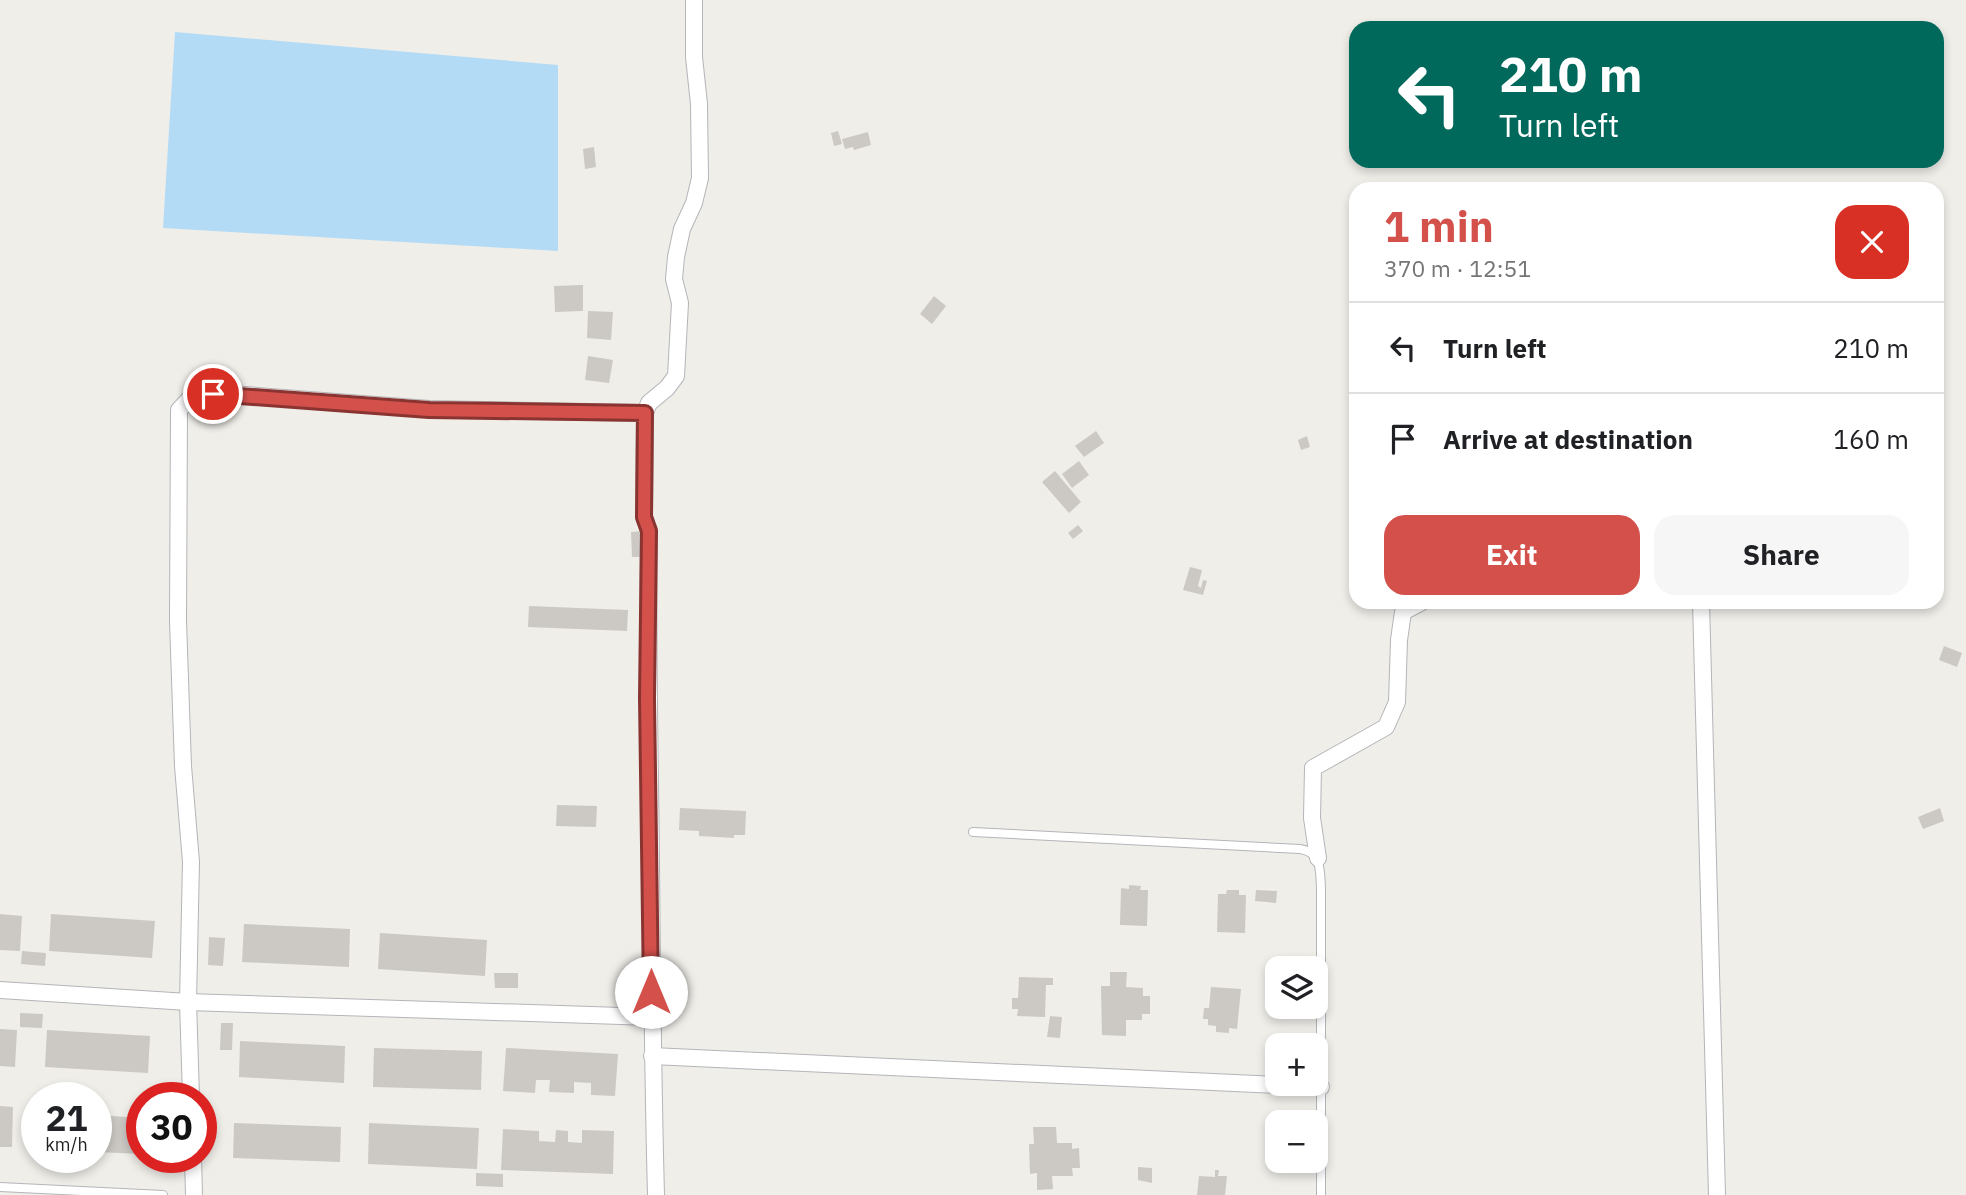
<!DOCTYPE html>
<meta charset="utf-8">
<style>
:root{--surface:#fff;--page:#f6f6f6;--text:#202124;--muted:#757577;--line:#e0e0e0;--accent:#d4504b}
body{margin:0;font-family:"IBM Plex Sans",sans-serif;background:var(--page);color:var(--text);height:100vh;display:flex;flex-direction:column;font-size:26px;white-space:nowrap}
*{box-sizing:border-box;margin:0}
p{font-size:23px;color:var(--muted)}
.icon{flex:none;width:38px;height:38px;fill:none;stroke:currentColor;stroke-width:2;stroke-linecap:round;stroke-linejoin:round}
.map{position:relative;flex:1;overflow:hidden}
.details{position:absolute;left:1349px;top:182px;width:595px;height:427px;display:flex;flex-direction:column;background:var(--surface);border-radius:21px;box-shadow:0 4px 10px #0003}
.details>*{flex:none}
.banner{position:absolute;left:1349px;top:21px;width:595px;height:147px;border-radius:21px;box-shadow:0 4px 10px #0003;background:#00695c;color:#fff;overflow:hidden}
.buttons{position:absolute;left:1265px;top:956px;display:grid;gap:14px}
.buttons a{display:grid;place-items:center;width:63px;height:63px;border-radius:14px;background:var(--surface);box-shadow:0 4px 10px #0003;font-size:35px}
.speed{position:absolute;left:21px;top:1082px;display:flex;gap:14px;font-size:35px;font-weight:700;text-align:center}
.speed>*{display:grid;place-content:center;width:91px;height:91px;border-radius:50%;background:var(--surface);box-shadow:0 4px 10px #0003;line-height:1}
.speed small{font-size:18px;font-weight:400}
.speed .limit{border:10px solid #d22;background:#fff;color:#111}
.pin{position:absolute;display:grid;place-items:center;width:60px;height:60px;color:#fff;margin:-30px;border:4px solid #fff;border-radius:50%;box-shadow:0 2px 7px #0007}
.me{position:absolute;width:77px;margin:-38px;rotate:0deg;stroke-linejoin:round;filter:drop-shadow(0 0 5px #0008)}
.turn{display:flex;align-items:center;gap:24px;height:147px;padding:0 35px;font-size:32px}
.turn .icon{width:91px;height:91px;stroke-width:2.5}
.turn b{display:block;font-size:49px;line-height:60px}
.round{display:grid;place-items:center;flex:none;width:74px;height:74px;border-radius:21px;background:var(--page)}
.head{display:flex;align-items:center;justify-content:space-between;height:119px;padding:0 35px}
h1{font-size:42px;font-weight:700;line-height:52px;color:var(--accent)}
.action{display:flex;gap:14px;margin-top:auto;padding:14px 35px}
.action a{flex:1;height:80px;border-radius:21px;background:var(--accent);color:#fff;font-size:28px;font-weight:700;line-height:80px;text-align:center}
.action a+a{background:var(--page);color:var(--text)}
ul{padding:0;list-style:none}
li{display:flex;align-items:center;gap:21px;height:91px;padding:0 35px;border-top:2px solid var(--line)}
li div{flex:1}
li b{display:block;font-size:26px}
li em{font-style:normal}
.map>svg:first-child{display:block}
.water{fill:#b4dbf5}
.building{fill:#ccc9c5}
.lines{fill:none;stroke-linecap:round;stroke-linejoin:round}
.lane-casing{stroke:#b4b5b9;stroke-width:10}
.street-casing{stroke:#b4b5b9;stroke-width:18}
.lane{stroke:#fff;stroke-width:8}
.street{stroke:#fff;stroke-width:16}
.route-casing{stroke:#8a3431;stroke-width:18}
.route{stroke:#d4504b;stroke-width:12}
</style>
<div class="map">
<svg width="1966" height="1195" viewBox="0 0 1966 1195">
<rect width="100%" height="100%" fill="#f0eee9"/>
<path class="water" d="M175 32 558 65V251L163 228Z"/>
<g class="building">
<path d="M838 131 842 144 834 146 831 133Z"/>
<path d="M868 132 871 145 854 150 853 147 845 149 842 139Z"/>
<path d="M594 147 596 167 585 169 583 149Z"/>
<path d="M1807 161H1832V163L1807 166Z"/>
<path d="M583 285V311L555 312 554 286Z"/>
<path d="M934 296 946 306 932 324 920 314Z"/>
<path d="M588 311 613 312 611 340 587 338Z"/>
<path d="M588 356 613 360 609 383 585 380Z"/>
<path d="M1096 431 1104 443 1084 457 1075 446Z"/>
<path d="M1307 436 1310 447 1301 450 1298 440Z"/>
<path d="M1079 461 1089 475 1072 488 1062 474Z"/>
<path d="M1055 471 1081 502 1069 513 1042 482Z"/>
<path d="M1078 525 1083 531 1073 539 1068 533Z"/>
<path d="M644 531 645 557H632L631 532Z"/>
<path d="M1190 567 1202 570 1198 586 1201 588 1203 580 1207 581 1203 595 1183 590Z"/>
<path d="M529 606 628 610 627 631 528 627Z"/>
<path d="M1944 646 1962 653 1957 667 1939 660Z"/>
<path d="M557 805 597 806 596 827 556 826Z"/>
<path d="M680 808 746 811 745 835H734V838L699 836V831L679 830Z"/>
<path d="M1940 808 1944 821 1923 829 1918 817Z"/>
<path d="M1129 885 1141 886 1140 890H1148L1147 926 1120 925 1121 888 1129 889Z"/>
<path d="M1227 890H1239V895H1246L1245 933 1217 932 1218 894H1226Z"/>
<path d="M1256 890 1277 891 1276 903 1255 901Z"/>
<path d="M0 914 22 916 20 951 0 950Z"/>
<path d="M51 914 155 921 152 958 49 951Z"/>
<path d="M244 924 350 929 349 967 242 962Z"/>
<path d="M380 933 487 940 485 976 378 969Z"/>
<path d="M209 937 225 938 223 966 208 965Z"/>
<path d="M22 951 46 953 45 966 21 964Z"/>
<path d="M1110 972H1127L1126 987 1143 988V996H1150V1014H1142V1020H1126V1036L1102 1035 1101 986H1110Z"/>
<path d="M494 973H518V988H495Z"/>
<path d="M1019 977 1053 978V985H1046L1045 1017 1017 1016 1018 1009H1012V998H1018Z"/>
<path d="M1211 987 1241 989 1237 1029 1229 1028V1033L1216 1032V1026L1208 1025V1019H1203L1204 1008H1209Z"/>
<path d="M20 1013 43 1014 42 1028 20 1027Z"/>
<path d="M1050 1016 1062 1017 1060 1038 1047 1037Z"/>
<path d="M221 1023H233L232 1050H220Z"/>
<path d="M0 1029 17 1030 15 1067 0 1066Z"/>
<path d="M47 1030 150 1036 148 1073 45 1067Z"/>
<path d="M240 1041 345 1046 344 1083 239 1077Z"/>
<path d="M374 1048 482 1051 481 1090 373 1087Z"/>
<path d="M506 1048 618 1054 615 1096 591 1095V1083L574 1082V1093L549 1092 550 1080H536L535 1093 503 1091Z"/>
<path d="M0 1106 13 1107 12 1147H0Z"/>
<path d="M96 1115 142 1118V1154L96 1152Z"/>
<path d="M234 1123 341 1127 340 1162 233 1158Z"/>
<path d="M369 1123 479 1128 477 1169 368 1164Z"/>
<path d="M1033 1127H1056L1057 1143H1072V1149L1079 1148 1080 1168H1072L1073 1176H1052L1053 1189 1037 1190V1173L1030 1174 1029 1144H1034Z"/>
<path d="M503 1129 539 1131V1141L555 1142 556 1130 568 1131V1142L582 1143V1130L614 1131 613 1174 501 1170Z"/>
<path d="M1138 1167 1152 1168V1183L1138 1180Z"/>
<path d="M1215 1170H1219L1218 1176H1227L1225 1195H1197L1199 1176 1215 1177Z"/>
<path d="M476 1173 503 1174V1187L476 1186Z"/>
</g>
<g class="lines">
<defs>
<g id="lane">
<path d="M973 832 1300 849C1322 852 1320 871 1321 889V1195"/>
<path d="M0 1187 163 1195"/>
</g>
<g id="street">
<path d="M645 413 649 403 667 388 676 376 680 303 674 279 676 257 682 229 694 203 700 178 699 104 694 57V0"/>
<path d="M1701 602 1717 1195"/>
<path d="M1318 858 1312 818 1313 768 1386 727 1397 702 1399 640 1403 612 1422 602"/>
<path d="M0 990 188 1002 651 1017"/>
<path d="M652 1056 1321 1087"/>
<path d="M191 1097 188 1002 191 862 183 766 178 621 179 410 194 394H231L429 409 645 413 644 517 649 531C647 643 650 754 651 866 652 975 653 1085 656 1195"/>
<path d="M193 1157 194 1195"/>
</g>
</defs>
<use href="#lane" class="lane-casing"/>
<use href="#street" class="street-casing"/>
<use href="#lane" class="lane"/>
<use href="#street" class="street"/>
</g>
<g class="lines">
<defs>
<path id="route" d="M213 394 429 410 645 413 644 517 649 531 647 698 651 992"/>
</defs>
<use href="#route" class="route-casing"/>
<use href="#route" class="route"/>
</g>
</svg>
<div class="buttons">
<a><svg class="icon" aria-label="layers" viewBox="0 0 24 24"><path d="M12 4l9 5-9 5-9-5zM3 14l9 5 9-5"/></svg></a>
<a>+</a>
<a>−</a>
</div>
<div class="speed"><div>21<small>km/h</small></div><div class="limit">30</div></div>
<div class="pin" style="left:213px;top:394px;background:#d93025"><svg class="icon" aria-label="arrive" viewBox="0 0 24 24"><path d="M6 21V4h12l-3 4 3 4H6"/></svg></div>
<svg class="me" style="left:651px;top:992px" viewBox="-20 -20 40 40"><circle r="19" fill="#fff"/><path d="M0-13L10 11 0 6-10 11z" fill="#d4504b"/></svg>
<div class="banner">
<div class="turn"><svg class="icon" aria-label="left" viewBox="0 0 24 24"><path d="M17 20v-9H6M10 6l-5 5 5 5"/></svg><div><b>210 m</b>Turn left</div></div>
</div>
<section class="details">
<div class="head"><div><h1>1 min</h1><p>370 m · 12:51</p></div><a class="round" style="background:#d93025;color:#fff"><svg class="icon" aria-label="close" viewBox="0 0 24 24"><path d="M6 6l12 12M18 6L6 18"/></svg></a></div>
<ul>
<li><svg class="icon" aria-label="left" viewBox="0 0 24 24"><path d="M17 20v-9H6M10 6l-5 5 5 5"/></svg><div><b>Turn left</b></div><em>210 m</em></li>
<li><svg class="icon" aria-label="arrive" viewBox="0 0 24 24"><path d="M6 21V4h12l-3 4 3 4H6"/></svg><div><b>Arrive at destination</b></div><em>160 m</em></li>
</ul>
<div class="action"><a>Exit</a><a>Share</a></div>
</section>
</div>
